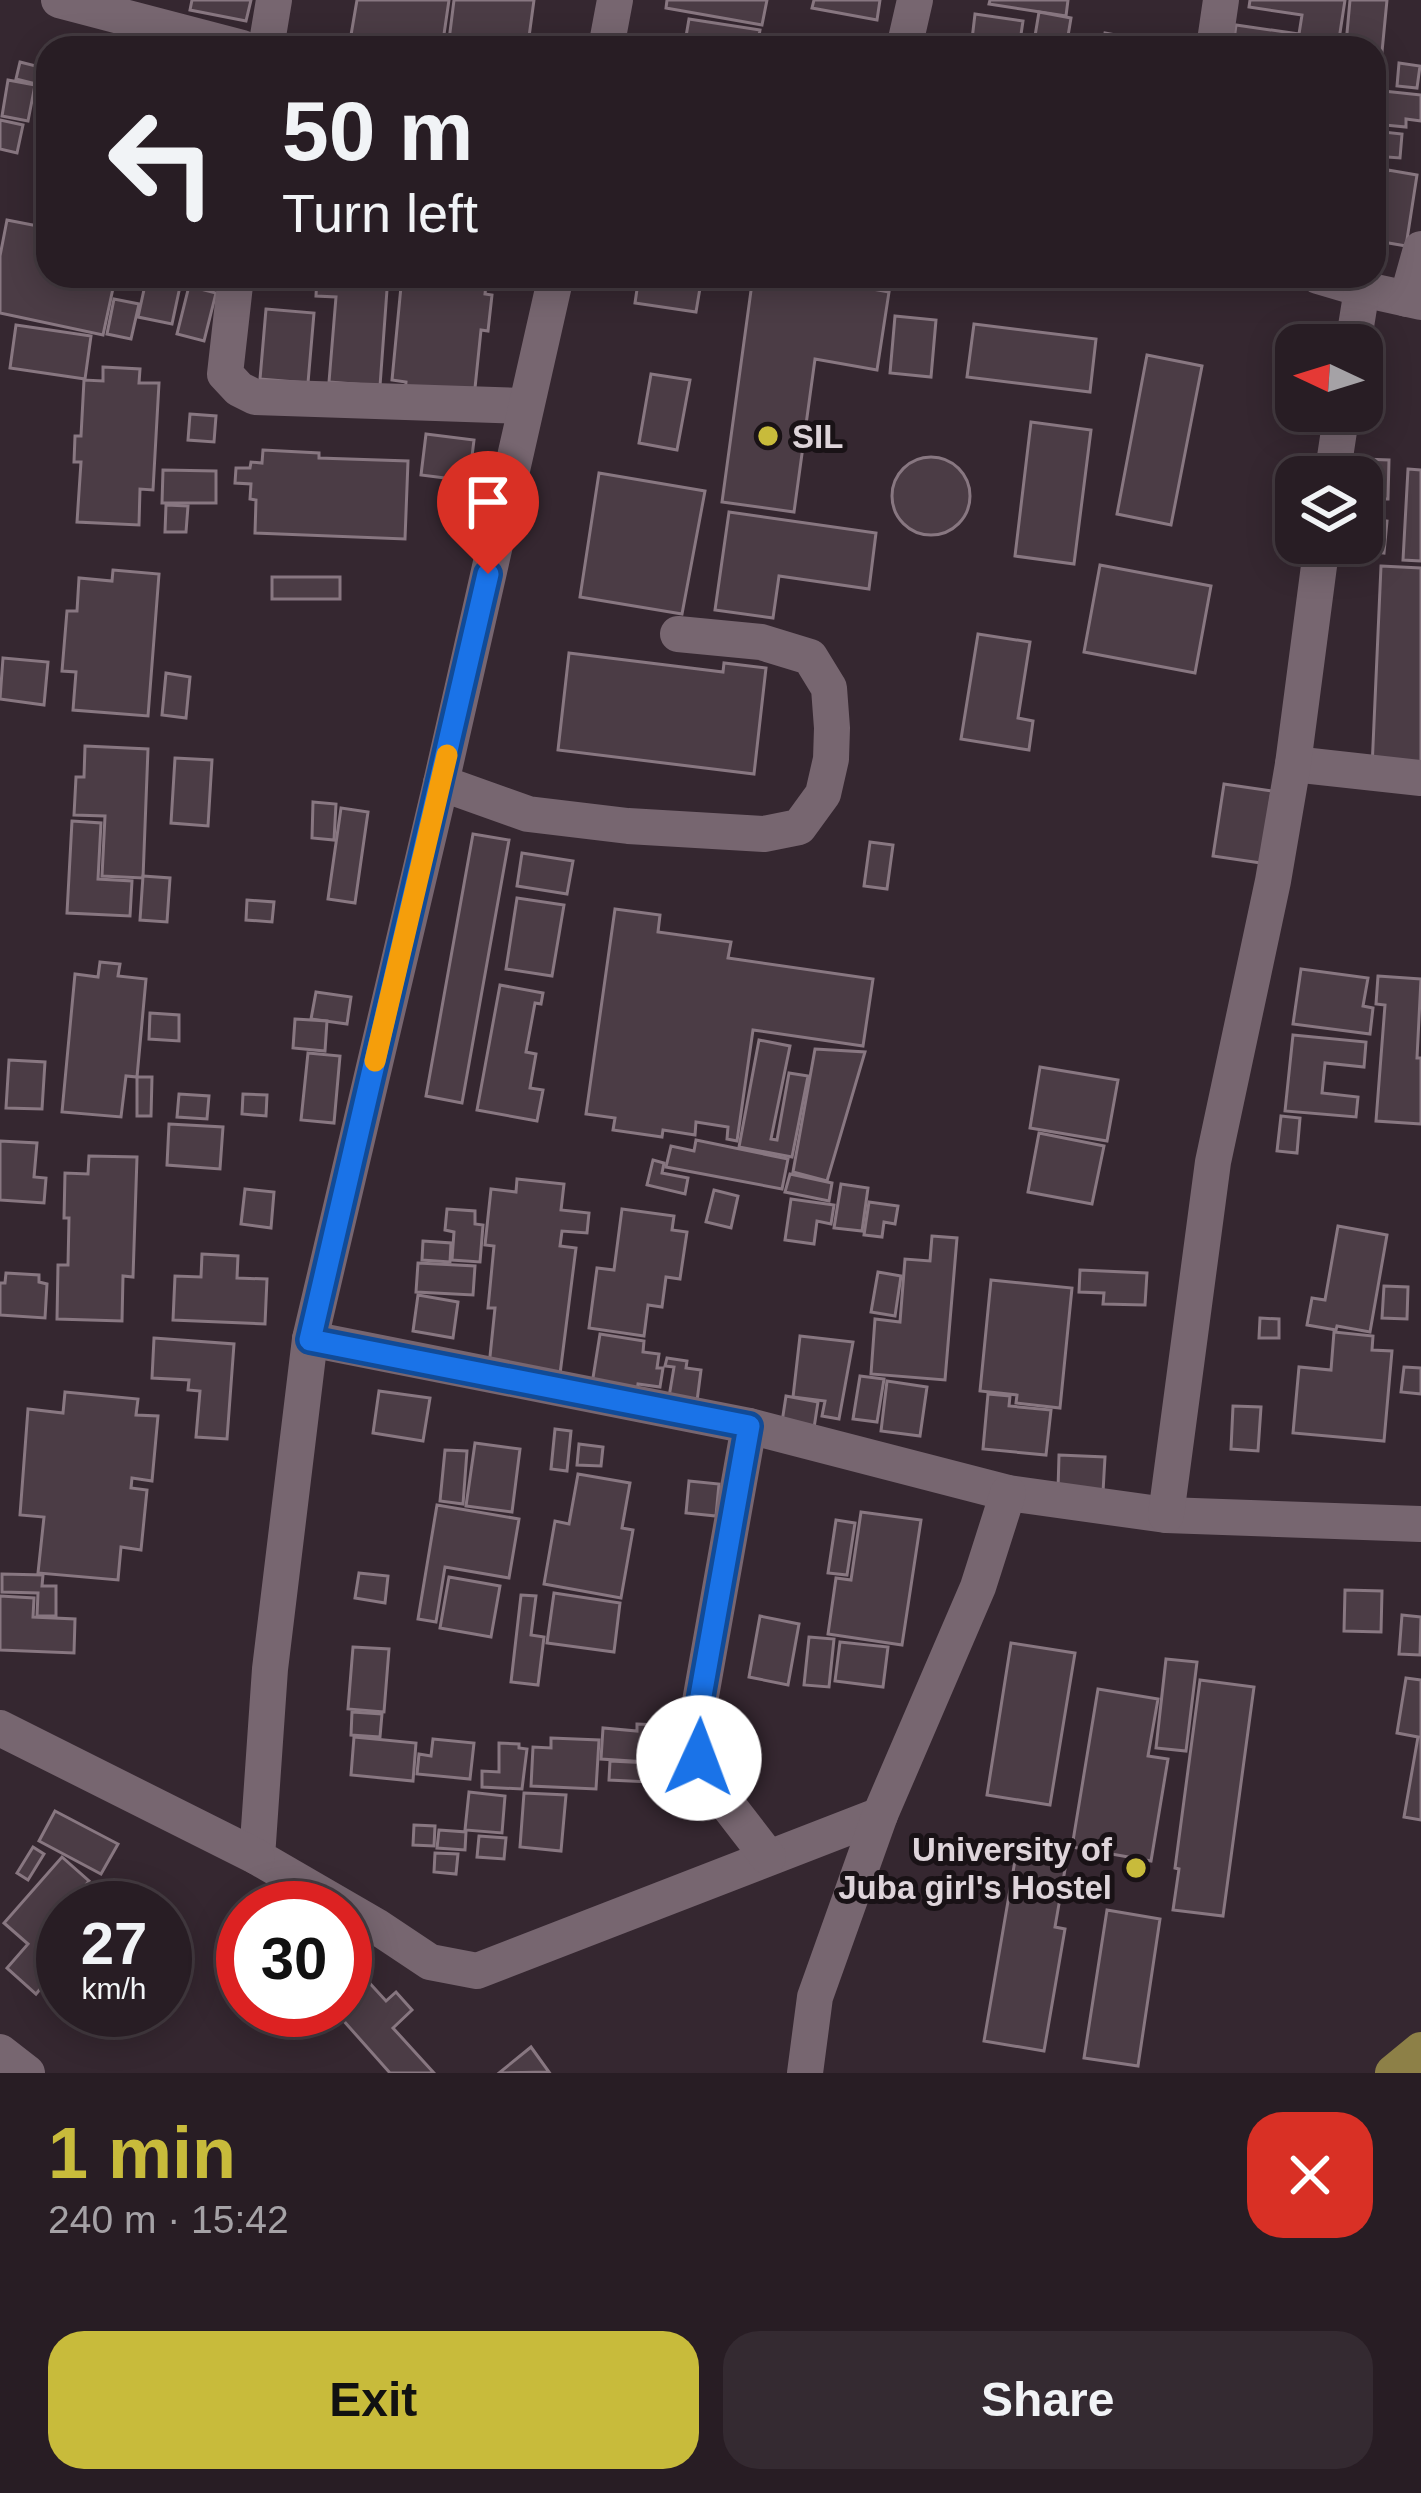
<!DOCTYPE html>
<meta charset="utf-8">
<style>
:root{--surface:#281d24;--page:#342a31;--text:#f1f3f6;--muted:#a5a2a6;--line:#443b41;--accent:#c8bb3b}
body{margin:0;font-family:Helvetica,sans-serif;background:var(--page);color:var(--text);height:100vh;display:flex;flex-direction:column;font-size:45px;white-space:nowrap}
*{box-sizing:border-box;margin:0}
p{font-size:39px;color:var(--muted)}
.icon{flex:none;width:66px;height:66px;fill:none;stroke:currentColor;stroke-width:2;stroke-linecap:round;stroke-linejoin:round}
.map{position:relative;height:2073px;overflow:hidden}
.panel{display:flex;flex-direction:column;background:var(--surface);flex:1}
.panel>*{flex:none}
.hud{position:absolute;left:36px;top:36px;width:1350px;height:252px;border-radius:36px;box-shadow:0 6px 30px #0003,0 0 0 3px var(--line);background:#281d24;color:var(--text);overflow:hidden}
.needle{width:78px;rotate:274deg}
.tools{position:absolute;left:1275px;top:324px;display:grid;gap:24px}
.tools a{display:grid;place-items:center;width:108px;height:108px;border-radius:24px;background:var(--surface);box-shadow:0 6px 30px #0003,0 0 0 3px var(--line);font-size:60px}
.speed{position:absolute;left:36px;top:1881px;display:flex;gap:24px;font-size:60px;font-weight:700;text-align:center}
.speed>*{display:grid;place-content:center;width:156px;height:156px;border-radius:50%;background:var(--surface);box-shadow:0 6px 30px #0003,0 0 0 3px var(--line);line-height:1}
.speed small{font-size:30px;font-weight:400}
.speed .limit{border:18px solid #d22;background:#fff;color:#111}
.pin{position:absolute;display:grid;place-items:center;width:102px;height:102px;color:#fff;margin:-123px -51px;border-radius:50% 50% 50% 0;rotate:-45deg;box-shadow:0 0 12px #0007}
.pin .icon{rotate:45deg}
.me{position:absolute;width:132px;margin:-66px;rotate:2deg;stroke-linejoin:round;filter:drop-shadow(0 0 9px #0008)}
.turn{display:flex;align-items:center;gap:42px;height:252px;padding:0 48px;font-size:54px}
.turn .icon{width:156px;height:156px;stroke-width:2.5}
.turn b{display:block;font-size:84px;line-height:102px}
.round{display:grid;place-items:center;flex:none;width:126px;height:126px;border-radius:36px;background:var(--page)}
.headline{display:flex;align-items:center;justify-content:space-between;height:204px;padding:0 48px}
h1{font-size:72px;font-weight:800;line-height:90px;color:var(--accent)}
.primary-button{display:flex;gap:24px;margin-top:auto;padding:24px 48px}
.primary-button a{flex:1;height:138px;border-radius:36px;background:var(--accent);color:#111;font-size:48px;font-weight:800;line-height:138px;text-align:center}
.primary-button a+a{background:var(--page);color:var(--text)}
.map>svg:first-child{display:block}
.building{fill:#4b3c45;stroke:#887781;stroke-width:3}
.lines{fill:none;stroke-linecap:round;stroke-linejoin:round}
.minor{stroke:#776670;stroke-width:36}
.major{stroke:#8d8047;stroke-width:36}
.route-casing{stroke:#114b97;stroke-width:30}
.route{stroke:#1a73e8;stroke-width:21}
.slow{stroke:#f59e0b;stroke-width:21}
.poi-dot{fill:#c8bb3b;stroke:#191216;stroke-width:4.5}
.labels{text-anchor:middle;stroke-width:10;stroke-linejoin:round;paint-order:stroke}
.poi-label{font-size:33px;font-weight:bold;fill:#ded4da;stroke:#191216;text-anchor:start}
</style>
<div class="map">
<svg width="1421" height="2073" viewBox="0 0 1421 2073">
<rect width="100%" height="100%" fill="#352730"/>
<g class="building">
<path d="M192 0H251L246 21 190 10Z"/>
<path d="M357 0H449L442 48 351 35Z"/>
<path d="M454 0H534L529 37 517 36 516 48H448Z"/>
<path d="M667 0H767L762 25 666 8Z"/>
<path d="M814 0H880L877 20 812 8Z"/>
<path d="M990 0H1068L1066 16 989 4Z"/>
<path d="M1250 0H1345L1338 46 1233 48 1236 25 1299 34 1302 15 1249 7Z"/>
<path d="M1350 0H1387L1379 83H1374V48H1341V42L1346 44Z"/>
<path d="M1039 12 1071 18 1066 48H1033Z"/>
<path d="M975 14 1023 21 1019 48H971Z"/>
<path d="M689 19 760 30 757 48H684Z"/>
<path d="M1105 33 1142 40 1141 48H1102Z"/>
<path d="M20 62 40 67 36 84 16 79Z"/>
<path d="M1399 63 1420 66 1417 88 1397 86Z"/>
<path d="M8 80 35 85 28 121 2 116Z"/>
<path d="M1374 90 1421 95V121L1406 119V127L1374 124Z"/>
<path d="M0 120 23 125 17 153 0 149Z"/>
<path d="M1374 131 1402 134 1400 158 1374 156Z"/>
<path d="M1388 170 1417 175 1406 246 1377 241Z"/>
<path d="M7 220 48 228V276H102L115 279 103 335 0 313V256Z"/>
<path d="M147 276 182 277 172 324 138 317Z"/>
<path d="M317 276H388L380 386 329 382 336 297 316 296Z"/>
<path d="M402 276H487L485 294 492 295 488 331 481 330 475 388 405 394 406 382 392 380Z"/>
<path d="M639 276H702L696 312 635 303Z"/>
<path d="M753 276H830L829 281 889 292 877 370 815 359 794 512 722 502Z"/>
<path d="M189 286 216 293 204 341 177 334Z"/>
<path d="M114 299 139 304 131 339 107 334Z"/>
<path d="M266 309 314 313 308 383 260 379Z"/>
<path d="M895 316 936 320 931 377 890 373Z"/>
<path d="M974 324 1096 339 1090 392 967 377Z"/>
<path d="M16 325 91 336 85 379 10 368Z"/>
<path d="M1147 355 1202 366 1171 525 1117 514Z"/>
<path d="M103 367 140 369 139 383H159L153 490 140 489 139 525 77 522 81 462H74L75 436H81L84 380 103 381Z"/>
<path d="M651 374 690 380 677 450 639 443Z"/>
<path d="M190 414 216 416 214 442 188 440Z"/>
<path d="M1031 422 1091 430 1074 564 1015 556Z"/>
<path d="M426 434 474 440 469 481 421 475Z"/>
<path d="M263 450 319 453V458L408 461 405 539 255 533 256 500 250 499 251 484 235 483 236 468H250L251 462 262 463Z"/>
<circle cx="931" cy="496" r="39"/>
<path d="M1363 459 1389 460 1388 499H1367L1368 488 1362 487Z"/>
<path d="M1408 469 1421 470V561L1403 560Z"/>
<path d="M163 470 216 471V503H162Z"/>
<path d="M599 473 705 491 682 614 580 597Z"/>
<path d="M166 505 188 506 186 532H165Z"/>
<path d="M729 512 876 533 869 589 779 576 773 618 715 610Z"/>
<path d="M1362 518 1387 521 1384 553 1359 550Z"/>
<path d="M1100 565 1211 586 1195 673 1084 652Z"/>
<path d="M1381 566 1421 568V770L1372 768Z"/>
<path d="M113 570 159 574 148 716 73 710 76 672 62 671 67 611H77L79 578 112 581Z"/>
<rect x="272" y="577" width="68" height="22"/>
<path d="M978 634 1030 642 1018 718 1033 721 1029 750 961 739Z"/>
<path d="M569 653 723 672 724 663 766 668 754 774 558 750Z"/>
<path d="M3 658 48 662 44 705 0 699Z"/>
<path d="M166 673 190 677 186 718 162 715Z"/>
<path d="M85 746 148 749 143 878 102 876 105 816 74 815 76 777H84Z"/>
<path d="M175 758 212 760 208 826 171 823Z"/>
<path d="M1224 784 1272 791 1261 863 1213 856Z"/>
<path d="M313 802 336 804 334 840 312 838Z"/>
<path d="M341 808 368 812 355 903 328 899Z"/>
<path d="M72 821 101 823 98 879 132 881 130 916 67 913Z"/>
<path d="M473 834 509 840 462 1103 426 1096Z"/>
<path d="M870 842 893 845 887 889 864 886Z"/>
<path d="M522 853 573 861 567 894 517 886Z"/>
<path d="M143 876 170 878 167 922 140 920Z"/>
<path d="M517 898 564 905 552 976 506 969Z"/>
<path d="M247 900 274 902 272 922 246 920Z"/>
<path d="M615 909 660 915 658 932 731 942 728 958 873 979 863 1046 753 1030 737 1141 727 1139 728 1127 696 1122 695 1135 663 1130 662 1137 613 1130 615 1118 586 1114Z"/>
<path d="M100 962 120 964 118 976 146 979 137 1077 126 1076 121 1117 62 1112 75 974 98 977Z"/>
<path d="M1301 969 1368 978 1363 1006 1373 1008 1370 1034 1293 1024Z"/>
<path d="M1378 976 1421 979 1417 1058H1421V1124L1376 1121 1385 1005 1376 1004Z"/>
<path d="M500 985 543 993 541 1004 535 1003 526 1052 536 1054 530 1088 543 1090 537 1121 477 1110Z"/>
<path d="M316 992 351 997 347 1024 311 1019Z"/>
<path d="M150 1013 179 1015V1041L149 1039Z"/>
<path d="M295 1019 327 1021 325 1051 293 1048Z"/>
<path d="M1293 1035 1366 1042 1364 1067 1325 1063 1322 1093 1358 1097 1356 1117 1285 1111Z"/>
<path d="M759 1040 790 1046 771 1139 777 1140 789 1073 808 1076 792 1157 739 1147Z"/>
<path d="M815 1049 865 1052 827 1181 793 1172Z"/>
<path d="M308 1053 340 1056 334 1123 301 1120Z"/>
<path d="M9 1060 45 1062 42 1109 6 1108Z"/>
<path d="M1040 1067 1118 1080 1107 1141 1030 1128Z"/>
<path d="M137 1077H152L151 1116H137Z"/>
<path d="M179 1094 209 1096 207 1119 177 1117Z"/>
<path d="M243 1094 267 1095 266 1116 242 1114Z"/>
<path d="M1281 1116 1300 1118 1297 1153 1277 1151Z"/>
<path d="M169 1124 223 1127 220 1169 167 1165Z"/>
<path d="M1039 1133 1104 1146 1092 1204 1028 1192Z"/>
<path d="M696 1140 788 1159 782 1189 666 1167 671 1146 694 1151Z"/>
<path d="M0 1141 37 1143 34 1177 46 1178 44 1203 0 1200Z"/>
<path d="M89 1156 137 1157 133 1277 123 1276 122 1321 57 1319 58 1265H68L69 1218H64L65 1173 88 1174Z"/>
<path d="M653 1160 664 1163 662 1173 688 1178 685 1194 647 1185Z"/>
<path d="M790 1174 832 1183 829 1201 785 1192Z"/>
<path d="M517 1179 564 1184 561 1210 589 1213 587 1233 562 1231 560 1246 576 1248 560 1374 489 1366 495 1308H488L494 1246 485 1245 491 1189 516 1192Z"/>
<path d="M841 1184 868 1188 862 1231 834 1228Z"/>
<path d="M245 1189 274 1192 271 1228 241 1224Z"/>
<path d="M714 1190 738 1196 731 1228 706 1222Z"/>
<path d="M791 1199 834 1205 831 1224 817 1221 814 1244 785 1240Z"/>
<path d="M869 1202 898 1206 895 1224 884 1222 882 1237 864 1235Z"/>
<path d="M447 1209 475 1211V1224L483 1225 480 1262 452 1260 454 1232 445 1230Z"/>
<path d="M622 1209 674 1216 672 1230 687 1232 680 1279 666 1277 662 1307 648 1305 644 1336 589 1328 597 1268 614 1270Z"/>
<path d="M1338 1226 1387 1235 1370 1332 1337 1326 1336 1330 1307 1325 1312 1298 1325 1300Z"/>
<path d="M932 1236 957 1238 945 1380 871 1374 875 1319 900 1322 905 1259 930 1261Z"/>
<path d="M423 1241 451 1243 450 1262 422 1260Z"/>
<path d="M202 1254 238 1256 237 1278 267 1279 265 1324 173 1320 175 1276 201 1277Z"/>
<path d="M418 1263 475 1266 473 1295 416 1292Z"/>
<path d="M1080 1270 1147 1273 1145 1305 1103 1304 1104 1293 1079 1292Z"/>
<path d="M878 1272 901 1276 895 1316 871 1312Z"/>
<path d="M6 1273 39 1275V1282L47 1284 45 1318 0 1315V1283H5Z"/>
<path d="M991 1280 1072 1288 1060 1408 1016 1403 1017 1395 980 1391Z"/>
<path d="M1384 1286 1408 1287 1407 1319 1382 1318Z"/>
<path d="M418 1295 458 1302 453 1338 413 1331Z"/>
<path d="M1260 1318 1279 1319V1338H1259Z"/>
<path d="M1334 1332 1373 1336 1372 1350 1392 1351 1384 1441 1293 1433 1299 1367 1331 1370Z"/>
<path d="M600 1334 644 1341 643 1352 659 1354 657 1368H663L660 1387 638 1384 637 1391 592 1384Z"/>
<path d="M800 1336 853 1342 839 1419 822 1416 825 1401 793 1397Z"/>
<path d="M154 1338 234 1344 227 1439 196 1437 200 1391 188 1390 189 1380 152 1378Z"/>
<path d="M667 1358 687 1361 686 1368 701 1370 697 1401 669 1397 674 1367 665 1366Z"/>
<path d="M1404 1367 1421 1368V1394L1401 1392Z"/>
<path d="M860 1376 884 1379 877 1422 853 1419Z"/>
<path d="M887 1381 927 1387 920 1436 881 1431Z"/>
<path d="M379 1391 430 1398 423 1441 373 1433Z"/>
<path d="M65 1392 138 1399 136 1415 158 1416 152 1481 132 1478 131 1488 147 1490 141 1550 121 1547 118 1580 38 1573 44 1517 20 1515 28 1409 63 1413Z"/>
<path d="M988 1394 1010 1396 1009 1406 1051 1410 1046 1455 983 1449Z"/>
<path d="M786 1396 818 1402 814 1428 782 1422Z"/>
<path d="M1233 1406 1261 1407 1258 1451 1231 1449Z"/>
<path d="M555 1429 571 1431 567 1471 551 1469Z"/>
<path d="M475 1443 520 1449 512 1512 466 1506Z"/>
<path d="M579 1444 603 1447 601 1466 577 1465Z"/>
<path d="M445 1450 467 1451 463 1504 440 1501Z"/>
<path d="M1059 1455 1105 1457 1103 1492 1058 1490Z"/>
<path d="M578 1474 630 1483 622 1528 633 1530 621 1598 544 1584 555 1521 569 1524Z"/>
<path d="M689 1481 719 1484 716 1516 686 1513Z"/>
<path d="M437 1505 519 1519 509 1578 445 1567 436 1622 418 1619Z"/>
<path d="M861 1512 921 1520 902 1645 828 1634 836 1578 851 1580Z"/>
<path d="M836 1520 855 1523 847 1575 828 1573Z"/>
<path d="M359 1573 388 1576 385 1603 355 1598Z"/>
<path d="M2 1574 43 1575 42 1586H56V1616H37L38 1593 2 1592Z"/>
<path d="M449 1577 500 1586 491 1637 440 1628Z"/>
<path d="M1345 1590 1382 1591 1381 1632 1344 1631Z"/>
<path d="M554 1593 620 1603 614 1652 547 1643Z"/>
<path d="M521 1595 536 1596 531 1635 544 1637 538 1685 511 1682Z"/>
<path d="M0 1596 34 1598 33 1617 75 1619 74 1653 0 1650Z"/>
<path d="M1402 1615 1421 1617 1420 1655 1399 1654Z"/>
<path d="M760 1616 799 1624 788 1685 749 1677Z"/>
<path d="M809 1637 834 1639 829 1687 804 1685Z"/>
<path d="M840 1642 888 1647 883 1687 835 1681Z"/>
<path d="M1011 1643 1075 1653 1050 1805 987 1795Z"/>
<path d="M353 1647 389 1649 384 1712 348 1709Z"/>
<path d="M1166 1659 1197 1662 1186 1751 1156 1748Z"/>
<path d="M1406 1678 1421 1680V1820L1404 1817 1418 1737 1397 1733Z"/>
<path d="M1200 1680 1254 1687 1223 1916 1173 1910 1179 1869 1175 1868Z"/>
<path d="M1098 1689 1158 1699 1148 1756 1168 1759 1151 1861 1072 1847Z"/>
<path d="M352 1712 382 1714 380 1737 351 1735Z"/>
<path d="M637 1724 659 1725 657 1746H664L663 1763 601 1759 603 1728 637 1731Z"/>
<path d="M354 1737 416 1743 413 1781 351 1775Z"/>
<path d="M551 1738 599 1740 596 1789 531 1786 533 1747 551 1748Z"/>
<path d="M433 1739 474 1743 470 1779 417 1774 419 1754 431 1756Z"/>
<path d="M499 1743 519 1744V1748L527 1749 522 1789 482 1787V1771L499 1772Z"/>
<path d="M610 1761 650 1763V1782L609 1780Z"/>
<path d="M469 1792 505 1796 502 1833 465 1830Z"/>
<path d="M524 1793 566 1795 561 1851 520 1847Z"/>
<path d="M55 1811 118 1844 101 1874 39 1841Z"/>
<path d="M414 1825 435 1826 434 1846 413 1845Z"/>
<path d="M439 1830 466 1832 465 1850 437 1848Z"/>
<path d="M479 1836 506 1838 504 1859 477 1857Z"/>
<path d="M1018 1843 1068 1852 1055 1927 1065 1929 1044 2051 984 2041Z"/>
<path d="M33 1847 44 1854 28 1880 17 1873Z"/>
<path d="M435 1853 458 1854 456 1874 434 1872Z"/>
<path d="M62 1857 89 1881 84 1887 108 1908H63V1986L51 1976 36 1994 7 1968 28 1944 4 1923Z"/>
<path d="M1107 1910 1160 1919 1138 2066 1084 2058Z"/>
<path d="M354 1966 386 2001 396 1992 412 2010 393 2028 434 2073H390L334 2010H345V1974Z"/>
<path d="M531 2047 549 2072 499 2073Z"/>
</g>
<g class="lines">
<g class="minor">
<path d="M59 0 242 48"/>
<path d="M266 48 274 0"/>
<path d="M606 48 615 0"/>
<path d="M904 48 915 0"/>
<path d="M1214 48 1221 0"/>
<path d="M236 276 225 374 239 389 255 397 526 406"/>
<path d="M556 276 441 783 310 1339 270 1669 257 1857 376 1926 430 1962 477 1971 880 1815"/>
<path d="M1318 276 1362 289 1421 302"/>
<path d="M1407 299 1421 249"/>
<path d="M1353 345 1362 289"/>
<path d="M1332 477 1342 411"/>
<path d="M1293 764 1421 778"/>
<path d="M441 783 528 814 628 826 764 834 799 827 823 794 831 759 832 728 829 688 810 657 761 642 678 634"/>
<path d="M310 1339 749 1426 1008 1493 1166 1515 1421 1524"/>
<path d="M749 1426 696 1724 699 1758 714 1787 768 1857"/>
<path d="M1166 1515 1213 1162 1273 881 1293 764 1322 543"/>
<path d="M0 1728 257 1857"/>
<path d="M0 2052 27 2073"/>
<path d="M805 2073 815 1997 880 1815 978 1587 1008 1493"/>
</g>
<path class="major" d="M1393 2073 1421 2050"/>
</g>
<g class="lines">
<defs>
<path id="route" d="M488 574 310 1340 749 1426 696 1724 699 1758"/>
</defs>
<use href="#route" class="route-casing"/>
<use href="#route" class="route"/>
<path class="slow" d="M375 1061 447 755"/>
</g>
<g class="poi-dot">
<circle cx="768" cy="436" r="12"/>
<circle cx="1136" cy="1868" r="12"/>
</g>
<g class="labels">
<g class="poi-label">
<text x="792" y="448">SIL</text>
<text x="1112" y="1861" text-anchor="end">University of<tspan x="1112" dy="38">Juba girl's Hostel</tspan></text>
</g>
</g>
</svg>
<div class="tools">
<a><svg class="needle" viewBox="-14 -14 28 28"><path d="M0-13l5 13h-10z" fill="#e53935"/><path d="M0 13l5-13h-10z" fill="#a5a2a6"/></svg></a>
<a><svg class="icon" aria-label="layers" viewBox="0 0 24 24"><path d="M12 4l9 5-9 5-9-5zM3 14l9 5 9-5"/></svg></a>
</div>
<div class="speed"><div>27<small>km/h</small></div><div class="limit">30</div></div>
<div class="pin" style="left:488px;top:574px;background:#d93025"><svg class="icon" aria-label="arrive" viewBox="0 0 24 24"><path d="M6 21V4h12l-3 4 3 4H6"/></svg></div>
<svg class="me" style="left:699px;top:1758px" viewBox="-20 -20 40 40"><circle r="19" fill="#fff"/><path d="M0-13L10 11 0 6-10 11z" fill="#1a73e8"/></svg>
<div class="hud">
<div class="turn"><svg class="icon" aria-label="left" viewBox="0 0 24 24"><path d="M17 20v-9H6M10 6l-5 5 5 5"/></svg><div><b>50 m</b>Turn left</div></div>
</div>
</div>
<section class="panel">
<div class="headline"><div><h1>1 min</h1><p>240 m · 15:42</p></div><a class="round" style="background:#d93025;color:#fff"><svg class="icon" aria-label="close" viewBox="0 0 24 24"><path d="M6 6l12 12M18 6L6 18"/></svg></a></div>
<div class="primary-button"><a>Exit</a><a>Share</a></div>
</section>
